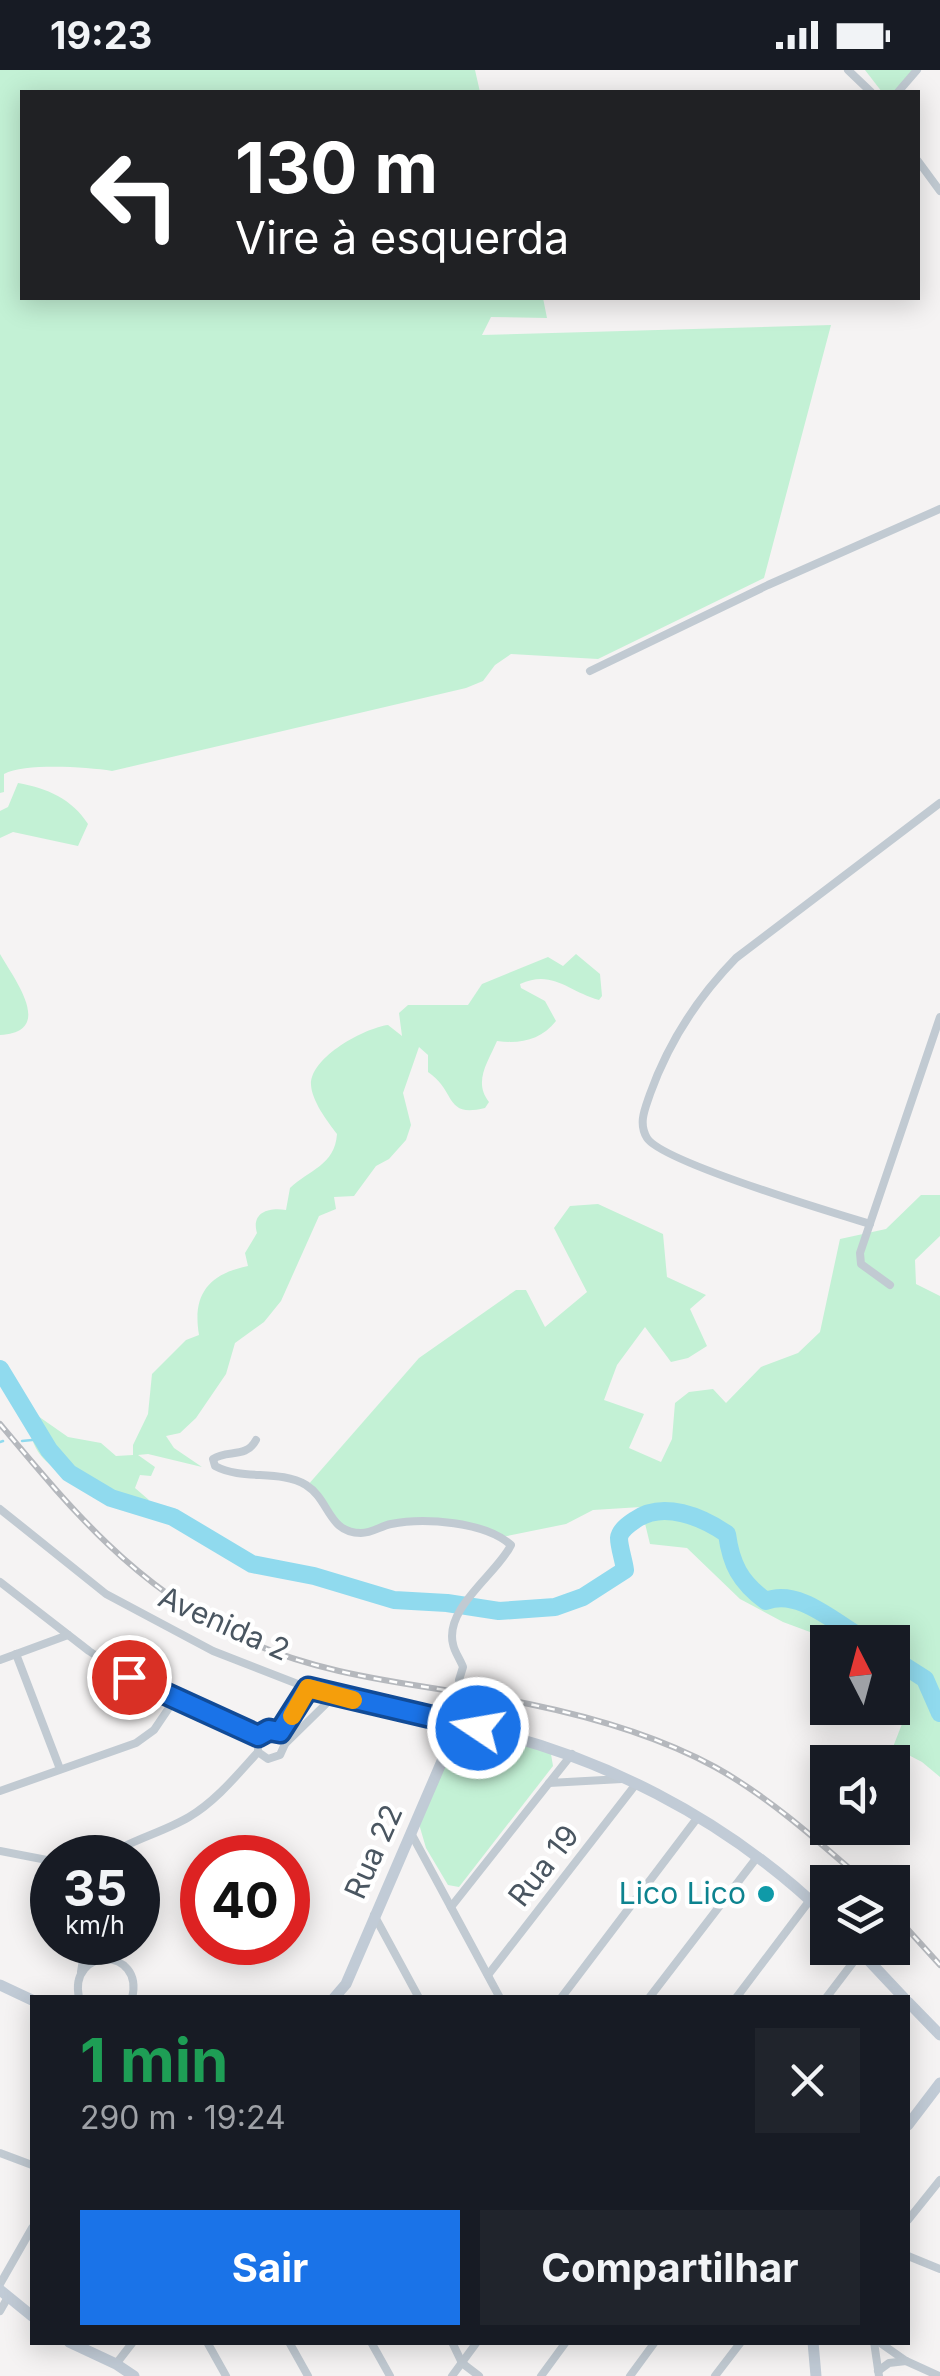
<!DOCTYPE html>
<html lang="pt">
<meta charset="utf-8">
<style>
:root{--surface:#171b24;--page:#20242c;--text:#f1f3f6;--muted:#9ea1a6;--accent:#1a73e8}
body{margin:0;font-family:Inter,sans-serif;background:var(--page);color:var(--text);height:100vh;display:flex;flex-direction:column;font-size:38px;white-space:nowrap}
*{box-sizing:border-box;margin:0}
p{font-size:32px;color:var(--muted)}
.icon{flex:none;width:55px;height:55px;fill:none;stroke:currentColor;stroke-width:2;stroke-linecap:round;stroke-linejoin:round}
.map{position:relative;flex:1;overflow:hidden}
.details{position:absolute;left:30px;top:1925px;width:880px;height:350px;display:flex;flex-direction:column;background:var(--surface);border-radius:0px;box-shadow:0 5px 25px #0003}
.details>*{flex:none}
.guide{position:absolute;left:20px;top:20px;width:900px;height:210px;border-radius:0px;box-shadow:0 5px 25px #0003;background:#202124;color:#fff;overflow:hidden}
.needle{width:65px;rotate:354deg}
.fabs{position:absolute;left:810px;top:1555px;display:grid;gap:20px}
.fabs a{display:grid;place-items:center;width:100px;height:100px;border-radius:0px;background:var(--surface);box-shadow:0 5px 25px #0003;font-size:50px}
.speed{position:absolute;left:30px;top:1765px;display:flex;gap:20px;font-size:50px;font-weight:700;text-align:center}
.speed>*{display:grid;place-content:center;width:130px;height:130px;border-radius:50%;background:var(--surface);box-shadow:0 5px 25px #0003;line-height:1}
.speed small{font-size:25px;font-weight:400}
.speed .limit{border:15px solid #d22;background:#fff;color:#111}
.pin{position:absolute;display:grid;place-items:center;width:85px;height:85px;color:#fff;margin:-42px;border:5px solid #fff;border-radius:50%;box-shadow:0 2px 10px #0007}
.me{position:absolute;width:110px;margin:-55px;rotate:282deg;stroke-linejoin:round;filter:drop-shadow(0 0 8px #0008)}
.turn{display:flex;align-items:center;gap:35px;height:210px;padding:0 50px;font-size:45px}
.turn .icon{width:130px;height:130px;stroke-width:2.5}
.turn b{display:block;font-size:70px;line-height:85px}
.round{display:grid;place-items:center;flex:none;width:105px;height:105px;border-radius:0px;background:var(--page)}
.headline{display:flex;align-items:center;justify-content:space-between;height:170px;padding:0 50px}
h1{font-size:60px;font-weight:700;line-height:75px;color:#1e9e55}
.primary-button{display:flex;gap:20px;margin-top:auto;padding:20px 50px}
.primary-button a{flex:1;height:115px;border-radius:0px;background:var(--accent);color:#fff;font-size:40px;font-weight:700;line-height:115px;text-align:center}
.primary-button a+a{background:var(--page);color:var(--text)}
.status{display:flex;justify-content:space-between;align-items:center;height:70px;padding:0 50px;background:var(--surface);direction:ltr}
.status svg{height:28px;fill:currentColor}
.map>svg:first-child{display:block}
.green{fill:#c3f1d5}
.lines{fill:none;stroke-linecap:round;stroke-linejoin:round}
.stream{stroke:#90daee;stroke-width:2.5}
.river{stroke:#90daee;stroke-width:18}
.street{stroke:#c1cad2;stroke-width:8}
.secondary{stroke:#c1cbd6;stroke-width:11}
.rail-casing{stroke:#b5b8bd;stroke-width:6}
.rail{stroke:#fff;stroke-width:2.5;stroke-dasharray:8;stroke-linecap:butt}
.route-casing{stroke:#114b97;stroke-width:25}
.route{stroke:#1a73e8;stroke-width:18}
.slow{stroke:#f59e0b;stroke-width:18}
.culture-dot{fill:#0f9aa8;stroke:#fff;stroke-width:4}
.labels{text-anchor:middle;stroke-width:9;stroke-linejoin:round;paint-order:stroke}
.street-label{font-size:30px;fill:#4a5661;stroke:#fff}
.culture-label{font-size:30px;fill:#0d838f;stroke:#fff;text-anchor:end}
</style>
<div class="status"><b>19:23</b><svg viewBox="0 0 49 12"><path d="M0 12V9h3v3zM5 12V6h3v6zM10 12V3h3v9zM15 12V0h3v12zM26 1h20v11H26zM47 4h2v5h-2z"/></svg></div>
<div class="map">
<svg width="940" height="2306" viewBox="0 0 940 2306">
<rect width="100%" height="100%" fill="#f5f3f3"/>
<g class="green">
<path d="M0 0H475L480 22H22V228H543L547 248 491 247 482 265 831 255 764 508 598 589 511 584 495 595 483 611 466 618 112 701C86 697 25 693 4 704V722L0 723Z"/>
<path d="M865 0H917L898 22H882Z"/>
<path d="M18 713C47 718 72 729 88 754L78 776 13 762 0 768V741L8 737Z"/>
<path d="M0 884C14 909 56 962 0 965Z"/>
<path d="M576 884 600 904 602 926 599 930C569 922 553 899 520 914L521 918 545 931 556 951C541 970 521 974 497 971 488 992 473 1012 489 1032L485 1038C444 1048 457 1022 428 1002V985L419 977 403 1023 411 1055 406 1070 389 1089 376 1096 354 1126 334 1127 336 1139 319 1146 281 1231 264 1252 235 1273 226 1304 196 1348 180 1363 166 1366 174 1378 202 1397 148 1384 138 1385 155 1397 151 1406 140 1405 135 1418 149 1430C118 1436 100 1427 75 1411 48 1395 33 1386 28 1352L33 1346H38L68 1367 101 1373 116 1386 133 1385V1375L148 1344 152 1304 186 1270 199 1265C192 1224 209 1204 248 1196L245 1183 257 1163C251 1143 268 1137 286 1140L290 1118C309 1100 335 1095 337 1064 327 1051 312 1031 311 1015 310 987 365 958 388 955L402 966 399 943 408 935H468L482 914 548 887 563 896Z"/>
<path d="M921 1125H940V1166L915 1190 916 1214 940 1226V1707L922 1692 893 1677 907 1641 893 1608 892 1572H837L783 1552 740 1529 687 1478 650 1474 641 1437 593 1440 566 1454 502 1467 441 1452 391 1454 366 1463 344 1462 307 1416 419 1288 516 1220H526L545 1257 587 1222 554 1158 570 1136 598 1134 663 1164 667 1207 706 1225 690 1239 707 1276 688 1288 671 1292 645 1257 617 1295 604 1330 644 1344 629 1378 661 1392 672 1369 675 1333 689 1322 713 1319 726 1333 761 1297 798 1283 820 1262 840 1169 886 1159Z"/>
<path d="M471 1664 543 1680 551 1684 553 1696 459 1817 448 1815 426 1778 419 1754 455 1673Z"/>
</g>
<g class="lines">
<g class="stream">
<path d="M22 1371 42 1369"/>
<path d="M0 1372 3 1371"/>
</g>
<g class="river">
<path d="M0 1299 49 1380 69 1403 111 1428 173 1447 252 1494 314 1506 394 1530 447 1533 499 1541 555 1537 583 1527 625 1500C624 1491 619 1477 619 1468 620 1460 629 1454 635 1450 663 1430 702 1447 727 1464 731 1494 740 1512 766 1531 800 1517 839 1557 869 1572"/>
<path d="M892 1588 925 1609 940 1643"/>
</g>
<g class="street">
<path d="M848 0 871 22"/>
<path d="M898 22 917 0"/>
<path d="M918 91 940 121"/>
<path d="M590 601 768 515 940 439"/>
<path d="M870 1154C834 1143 662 1092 647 1068 638 1053 645 1039 650 1024 669 971 697 928 736 888L940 733"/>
<path d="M890 1215 861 1194 860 1183 940 947"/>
<path d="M256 1370C246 1389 227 1379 213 1389L215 1396C243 1411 279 1399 306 1415 330 1430 328 1463 361 1463 372 1463 381 1456 391 1454 424 1447 486 1452 511 1475 498 1503 444 1538 453 1574 454 1581 460 1589 463 1597L459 1610"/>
<path d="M0 1439 106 1524 213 1581 308 1618 458 1654 456 1625"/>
<path d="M0 1512 89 1581 129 1607 258 1666 269 1659 280 1662"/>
<path d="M16 1584 60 1699"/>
<path d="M0 1590 68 1565"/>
<path d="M280 1662 308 1618"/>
<path d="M285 1674 334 1626"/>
<path d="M258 1682 268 1689 280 1685 285 1674 280 1662"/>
<path d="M572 1684 549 1713 622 1709"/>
<path d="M0 1721 136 1673 154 1660 175 1629"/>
<path d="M412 1765 500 1928"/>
<path d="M0 1781 52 1791"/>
<path d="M86 1788H99"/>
<path d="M103 1788C130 1770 162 1763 189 1747 216 1731 237 1705 258 1682V1666"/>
<path d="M451 1837 549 1713"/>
<path d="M374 1845 419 1928"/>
<path d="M81 1902 86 1872"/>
<path d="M488 1905 636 1714"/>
<path d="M79 1928C68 1876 145 1877 132 1928"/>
<path d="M561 1928 698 1747"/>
<path d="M649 1928 758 1786"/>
<path d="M736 1928 810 1830"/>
<path d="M826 1928 861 1882"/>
<path d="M0 2083 32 2095"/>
<path d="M908 2150 940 2110"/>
<path d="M908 2186 940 2199"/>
<path d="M0 2214 32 2158"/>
<path d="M0 2241 8 2227"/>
<path d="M207 2272 226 2306"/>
<path d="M289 2272 308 2306"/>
<path d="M371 2272 390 2306"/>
<path d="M452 2272 462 2293 479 2306"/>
<path d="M874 2272 879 2306"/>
<path d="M879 2272 906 2291 939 2306"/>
<path d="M116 2294 133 2272"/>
<path d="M878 2301 889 2293 906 2291"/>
<path d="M452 2306 477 2272"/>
<path d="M541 2306 566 2272"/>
<path d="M630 2306 655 2272"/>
<path d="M715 2306 741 2272"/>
</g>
<g class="secondary">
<path d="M857 1878 904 1928"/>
<path d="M0 1915 32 1930"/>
<path d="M334 1928 346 1914 458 1654C597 1682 726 1748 828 1847"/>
<path d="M908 1932 940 1965"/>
<path d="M908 2055 940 2013"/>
<path d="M0 2220 32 2246"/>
<path d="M69 2272 116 2294 134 2306"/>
<path d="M813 2272 816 2306"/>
</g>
<defs>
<g id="rail">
<path d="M0 1354C72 1440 132 1513 235 1565 324 1610 432 1615 529 1634 592 1647 658 1666 715 1697 769 1727 818 1771 865 1812"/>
<path d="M892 1842 940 1895"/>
</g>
</defs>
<use href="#rail" class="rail-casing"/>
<use href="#rail" class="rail"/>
</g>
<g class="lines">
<defs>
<path id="route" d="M129 1607 258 1666 269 1660 280 1662 308 1618 478 1658"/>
</defs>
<use href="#route" class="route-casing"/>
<use href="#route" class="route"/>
<path class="slow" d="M292 1646 308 1618 353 1630"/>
</g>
<circle class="culture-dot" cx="766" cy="1824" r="10"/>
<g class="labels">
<g class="street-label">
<text transform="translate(224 1554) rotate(24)" y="10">Avenida 2</text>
<text transform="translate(374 1782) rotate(-66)" y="10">Rua 22</text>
<text transform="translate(544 1796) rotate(-52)" y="10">Rua 19</text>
</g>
<g class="culture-label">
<text x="746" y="1834">Lico Lico</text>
</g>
</g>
</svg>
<div class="fabs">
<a><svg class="needle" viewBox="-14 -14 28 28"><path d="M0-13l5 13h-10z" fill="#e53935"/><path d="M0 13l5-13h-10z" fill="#9ea1a6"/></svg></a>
<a><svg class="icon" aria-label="sound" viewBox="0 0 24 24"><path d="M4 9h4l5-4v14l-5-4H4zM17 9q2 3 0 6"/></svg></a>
<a><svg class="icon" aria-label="layers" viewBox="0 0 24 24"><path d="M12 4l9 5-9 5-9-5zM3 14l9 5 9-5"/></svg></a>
</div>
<div class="speed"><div>35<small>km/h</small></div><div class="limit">40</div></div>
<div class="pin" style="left:129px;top:1607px;background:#d93025"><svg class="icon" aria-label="arrive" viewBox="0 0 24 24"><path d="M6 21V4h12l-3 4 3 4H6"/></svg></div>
<svg class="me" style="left:478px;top:1658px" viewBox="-20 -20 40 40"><circle r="17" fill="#1a73e8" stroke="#fff" stroke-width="3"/><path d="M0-11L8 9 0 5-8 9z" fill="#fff"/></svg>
<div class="guide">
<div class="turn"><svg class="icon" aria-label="left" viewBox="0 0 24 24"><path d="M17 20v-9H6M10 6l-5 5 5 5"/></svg><div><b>130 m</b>Vire à esquerda</div></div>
</div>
<section class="details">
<div class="headline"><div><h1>1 min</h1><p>290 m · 19:24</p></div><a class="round"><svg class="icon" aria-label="close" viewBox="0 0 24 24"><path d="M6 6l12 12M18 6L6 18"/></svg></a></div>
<div class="primary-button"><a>Sair</a><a>Compartilhar</a></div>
</section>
</div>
